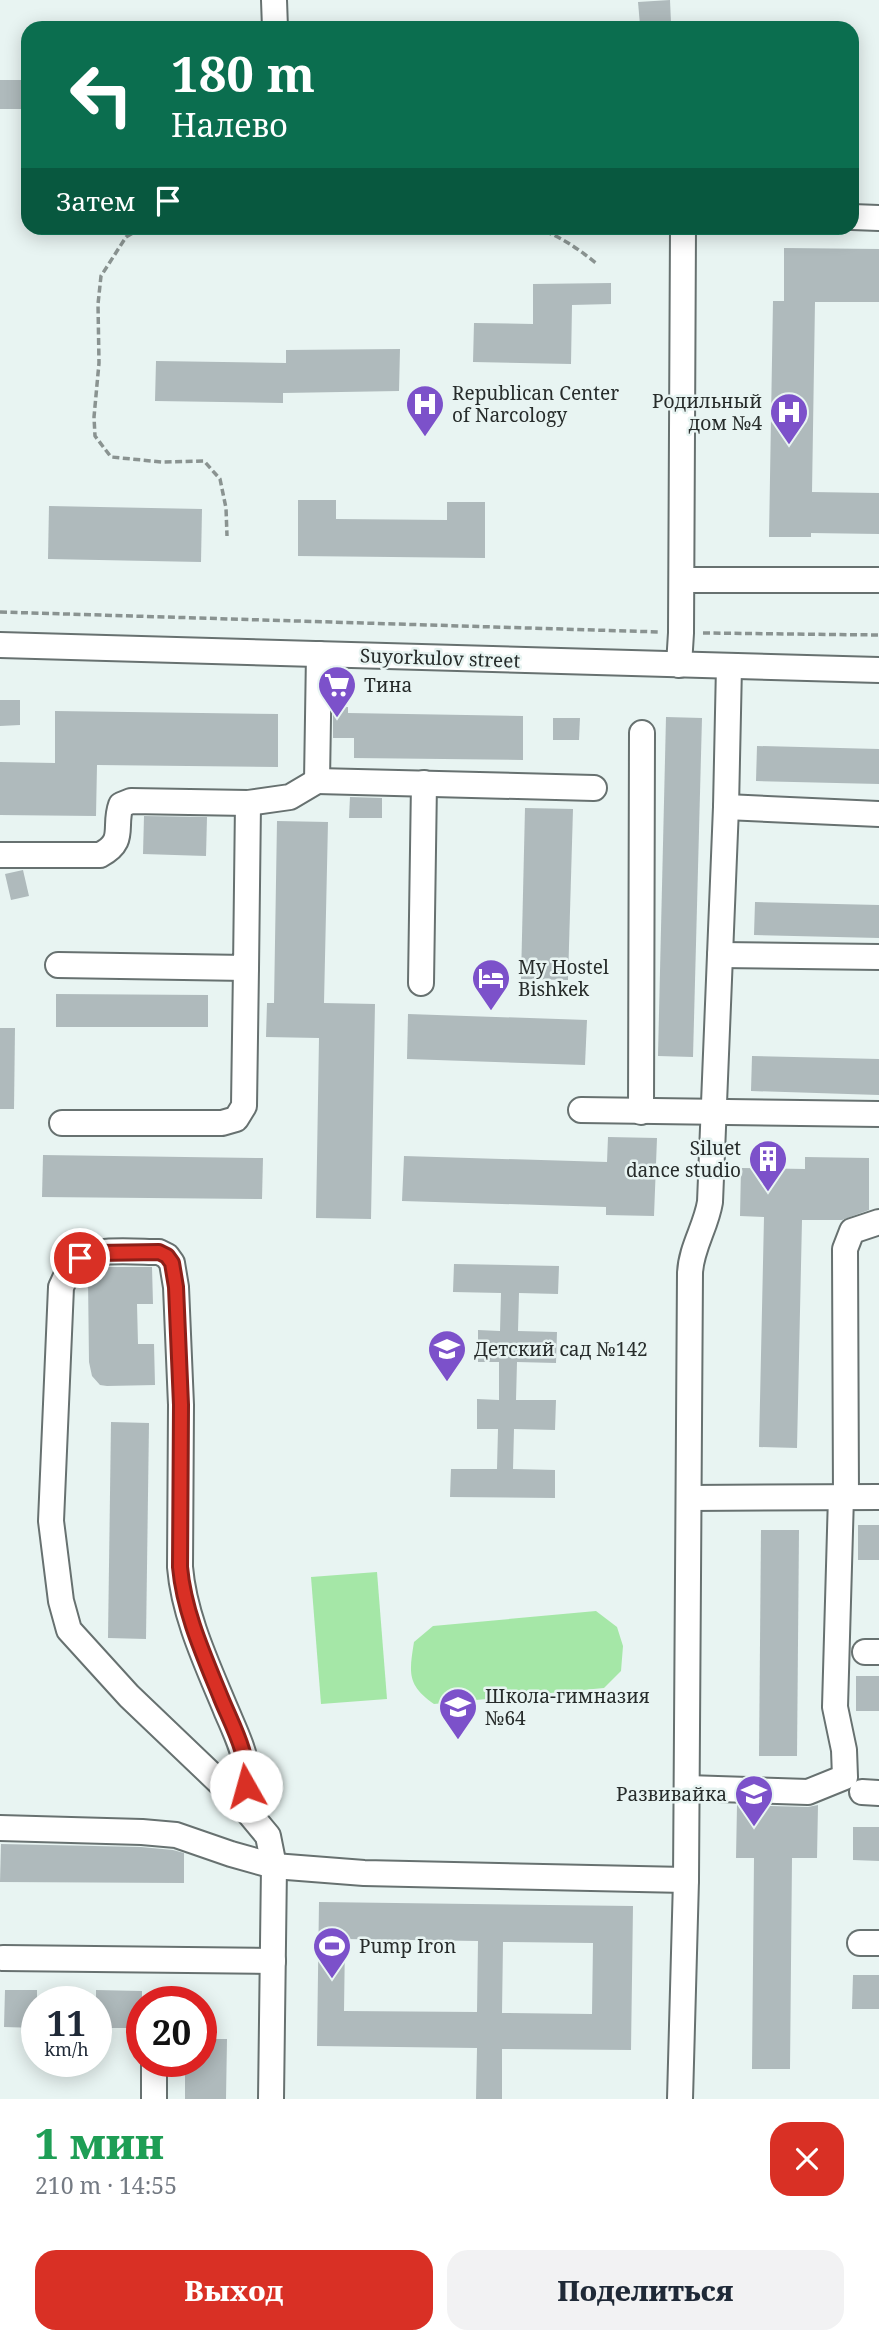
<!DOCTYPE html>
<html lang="ru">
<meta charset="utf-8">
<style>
:root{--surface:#fff;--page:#f2f2f3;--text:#1f2937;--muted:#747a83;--accent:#d93025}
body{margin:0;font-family:"Noto Serif",serif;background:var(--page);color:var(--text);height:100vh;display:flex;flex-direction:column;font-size:26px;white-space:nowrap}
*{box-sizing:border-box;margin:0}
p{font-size:23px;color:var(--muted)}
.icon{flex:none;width:38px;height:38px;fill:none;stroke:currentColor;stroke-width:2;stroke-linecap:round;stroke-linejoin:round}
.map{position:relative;height:2099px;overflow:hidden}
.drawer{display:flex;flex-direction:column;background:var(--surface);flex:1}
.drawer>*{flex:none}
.guide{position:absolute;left:21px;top:21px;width:838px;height:214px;border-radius:21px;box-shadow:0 4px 18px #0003;background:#0b6e4f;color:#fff;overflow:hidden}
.speed{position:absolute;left:21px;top:1986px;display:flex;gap:14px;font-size:35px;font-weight:700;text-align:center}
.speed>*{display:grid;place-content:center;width:91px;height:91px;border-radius:50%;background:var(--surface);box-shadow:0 4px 18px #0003;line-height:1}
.speed small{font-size:18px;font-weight:400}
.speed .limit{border:10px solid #d22;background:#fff;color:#111}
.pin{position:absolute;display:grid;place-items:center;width:60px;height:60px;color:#fff;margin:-30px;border:4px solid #fff;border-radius:50%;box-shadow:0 2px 7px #0007}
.me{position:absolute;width:77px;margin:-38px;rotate:353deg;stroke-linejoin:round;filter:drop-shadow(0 0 5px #0008)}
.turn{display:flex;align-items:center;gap:24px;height:147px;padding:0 35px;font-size:32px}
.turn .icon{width:91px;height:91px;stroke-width:2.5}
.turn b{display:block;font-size:49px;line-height:60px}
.then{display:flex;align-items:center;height:66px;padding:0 35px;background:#0003;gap:14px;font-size:26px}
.round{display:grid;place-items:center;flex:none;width:74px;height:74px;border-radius:21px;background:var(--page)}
.summary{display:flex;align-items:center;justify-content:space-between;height:119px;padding:0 35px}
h1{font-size:42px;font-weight:800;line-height:52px;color:#1e9e55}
.button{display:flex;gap:14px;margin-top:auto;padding:14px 35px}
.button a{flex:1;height:80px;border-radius:21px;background:var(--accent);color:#fff;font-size:28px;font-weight:800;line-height:80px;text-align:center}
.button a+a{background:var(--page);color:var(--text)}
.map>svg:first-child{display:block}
.green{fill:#a5e7a7}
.building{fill:#afbabc;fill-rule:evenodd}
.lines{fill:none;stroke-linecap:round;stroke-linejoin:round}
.minor-casing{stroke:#677170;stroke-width:28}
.path{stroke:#8a9391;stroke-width:3.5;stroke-dasharray:7 3.5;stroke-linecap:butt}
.minor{stroke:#fff;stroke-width:24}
.route-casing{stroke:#8d1f18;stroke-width:18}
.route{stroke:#d93025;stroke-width:12}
.labels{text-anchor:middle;stroke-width:5;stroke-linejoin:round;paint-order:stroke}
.poi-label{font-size:19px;fill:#272c2b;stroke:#e8f4f2;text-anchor:start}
.street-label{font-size:19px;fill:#272c2b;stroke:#e8f4f2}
</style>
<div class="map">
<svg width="879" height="2099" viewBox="0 0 879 2099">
<rect width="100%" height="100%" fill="#e8f4f2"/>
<g class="green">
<path d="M377 1572 387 1699 321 1704 311 1577Z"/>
<path d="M596 1611 617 1627 623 1646 621 1671 604 1688 434 1704C407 1685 409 1673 414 1642L433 1626Z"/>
</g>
<g class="building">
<path d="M670 0 671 23 640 25 638 2Z"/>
<rect x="0" y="80" width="28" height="29"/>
<path d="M784 248 879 249V302H815L812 492 879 493V534L811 533V537H769L773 301H784Z"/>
<path d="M611 283V304L572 305 571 364 473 362 474 323 533 324V284Z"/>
<path d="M400 349 399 391 283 393V403L155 401 156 361 286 363V350Z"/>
<path d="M298 500H336V519L447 520V502H485V558L298 556Z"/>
<path d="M49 506 202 509 201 562 48 559Z"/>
<path d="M0 700H20V725L0 726Z"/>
<path d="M333 707H348V713L523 716V760L354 758V738H333Z"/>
<path d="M55 711 278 714V767L97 765 96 816 0 815V762L55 763Z"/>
<path d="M666 717 702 718 693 1057 658 1056Z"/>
<path d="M553 718H580L579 740H553Z"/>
<path d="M757 746 879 749V784L756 781Z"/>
<path d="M350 797 382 798V818H349Z"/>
<path d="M525 808 573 809 568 980 521 979Z"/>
<path d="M144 816 207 817 206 856 143 854Z"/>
<path d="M277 821 328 822 324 1003 375 1004 371 1219 316 1218 319 1038 266 1037 267 1003H274Z"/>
<path d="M23 870 29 896 11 900 5 874Z"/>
<path d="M755 902 879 905V938L754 935Z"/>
<path d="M56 994 208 995V1027H56Z"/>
<path d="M408 1014 587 1020 585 1065 407 1059Z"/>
<path d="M0 1028H15L14 1109H0Z"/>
<path d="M752 1056 879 1059V1095L751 1091Z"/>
<path d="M608 1137 657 1138 654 1216 606 1215V1207L402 1201 404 1156 607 1162Z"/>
<path d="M43 1155 263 1158 262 1199 42 1197Z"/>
<path d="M805 1157 869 1158V1210L842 1220H802L797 1448 759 1447 764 1217 740 1216 741 1168 805 1169Z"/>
<path d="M454 1264 559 1266 558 1294 519 1293 518 1331 557 1332 556 1363 517 1362 516 1400H556L555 1430 514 1429 513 1469 555 1470V1498L450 1497 451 1469H497L498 1429H477V1399L499 1400V1362H478V1330L500 1331 501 1293 453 1292Z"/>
<path d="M108 1267H152L153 1304H137L138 1344H154L155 1385 107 1386 100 1385 92 1376 89 1362 88 1279 93 1269Z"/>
<path d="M111 1422 149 1423 146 1639 108 1638Z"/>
<rect x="858" y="1525" width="21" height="35"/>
<path d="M761 1530H799L797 1756H759Z"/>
<rect x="856" y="1676" width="23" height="35"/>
<path d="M737 1805 808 1807 818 1805 817 1858H792L790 2069H752L754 1858H736Z"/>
<path d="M853 1827H879V1861L853 1860Z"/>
<path d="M1 1844 141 1847 173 1850 184 1853V1883L0 1882Z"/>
<path d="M319 1902 633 1906 631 2050 502 2049V2099H476L477 2048 317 2046ZM345 1939 478 1941 477 2012 344 2011ZM503 1942 593 1943 592 2014 502 2013Z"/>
<path d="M853 1975H879V2009H852Z"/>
<path d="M5 1990H37V2028L4 2027Z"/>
<path d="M96 1990 142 1991V2028H96Z"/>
<path d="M201 2039H227L226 2099H185V2062H201Z"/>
</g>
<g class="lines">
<defs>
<g id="minor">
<path d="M274 0 275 28"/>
<path d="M852 217 879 218"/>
<path d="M682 580H879"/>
<path d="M0 645 879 670"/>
<path d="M679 665 681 633 683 228"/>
<path d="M317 781 594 788"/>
<path d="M726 807 879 814"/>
<path d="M0 855H100C127 841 113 827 121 805L131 801 248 803 290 797 317 781 319 654"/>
<path d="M720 955 879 957"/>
<path d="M58 965 246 968 248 803"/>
<path d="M421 983 424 783"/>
<path d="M581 1110 879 1114"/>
<path d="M641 1112 642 733"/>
<path d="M62 1123H222L236 1119 244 1106 246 968"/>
<path d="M846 1496 845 1249 852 1231 879 1222"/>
<path d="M689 1498 879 1497"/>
<path d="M865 1652H879"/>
<path d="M687 1788 808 1792 845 1777 844 1750 835 1707 841 1496"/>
<path d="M862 1792 879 1793"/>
<path d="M239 1801C246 1792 249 1781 247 1770 244 1749 234 1729 226 1710 207 1664 184 1616 180 1567L181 1405 176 1287 172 1263 167 1256 159 1252C138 1252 98 1248 80 1258 70 1264 66 1277 61 1287L51 1521 61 1601 69 1630 129 1696 239 1801 268 1836 274 1866 271 2099"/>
<path d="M0 1828 142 1832 176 1835 231 1854 274 1866 364 1873 686 1880"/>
<path d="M860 1943H879"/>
<path d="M3 1958 273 1961"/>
<path d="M154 2099V2064"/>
<path d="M680 2099 686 1880 690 1273C691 1248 706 1227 710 1202L726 807 729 666"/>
</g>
</defs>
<use href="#minor" class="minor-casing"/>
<g class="path">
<path d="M141 228 126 237 101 276 98 304 99 363 94 417 95 436 111 457 162 462 204 461 220 479 226 508 227 536"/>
<path d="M535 228C559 235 577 248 596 263"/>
<path d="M0 612 660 632"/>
<path d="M703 633 879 635"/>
</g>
<use href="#minor" class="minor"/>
</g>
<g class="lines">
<defs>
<path id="route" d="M80 1258 97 1253 159 1252 167 1256 172 1263 176 1287 181 1405 180 1567C184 1612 204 1656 221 1698 232 1725 250 1756 246 1786"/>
</defs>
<use href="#route" class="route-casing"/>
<use href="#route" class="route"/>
</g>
<defs>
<symbol id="hospital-pin" viewBox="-11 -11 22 30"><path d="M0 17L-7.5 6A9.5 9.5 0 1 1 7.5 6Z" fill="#7c51ca" stroke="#e8f4f2"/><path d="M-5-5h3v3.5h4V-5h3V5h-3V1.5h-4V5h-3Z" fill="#fff"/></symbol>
<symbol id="supermarket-pin" viewBox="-11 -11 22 30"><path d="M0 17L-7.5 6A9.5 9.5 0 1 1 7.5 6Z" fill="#7c51ca" stroke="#e8f4f2"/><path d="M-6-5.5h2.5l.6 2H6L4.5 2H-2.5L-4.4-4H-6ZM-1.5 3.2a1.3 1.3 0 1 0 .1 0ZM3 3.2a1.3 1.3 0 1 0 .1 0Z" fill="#fff"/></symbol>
<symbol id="hotel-pin" viewBox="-11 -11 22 30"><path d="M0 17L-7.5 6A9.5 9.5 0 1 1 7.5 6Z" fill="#7c51ca" stroke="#e8f4f2"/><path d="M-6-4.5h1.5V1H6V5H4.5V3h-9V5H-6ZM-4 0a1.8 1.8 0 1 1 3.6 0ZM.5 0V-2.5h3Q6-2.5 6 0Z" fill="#fff"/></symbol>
<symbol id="building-pin" viewBox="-11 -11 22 30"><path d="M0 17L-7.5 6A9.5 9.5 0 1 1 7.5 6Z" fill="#7c51ca" stroke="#e8f4f2"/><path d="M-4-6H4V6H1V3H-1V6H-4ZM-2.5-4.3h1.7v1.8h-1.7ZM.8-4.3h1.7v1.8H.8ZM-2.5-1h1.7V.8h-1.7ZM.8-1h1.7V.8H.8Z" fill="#fff"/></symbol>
<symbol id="school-pin" viewBox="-11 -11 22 30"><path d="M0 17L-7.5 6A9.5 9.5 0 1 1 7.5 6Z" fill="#7c51ca" stroke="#e8f4f2"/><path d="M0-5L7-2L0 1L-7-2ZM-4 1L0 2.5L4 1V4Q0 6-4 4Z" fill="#fff"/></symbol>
<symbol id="stadium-pin" viewBox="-11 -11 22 30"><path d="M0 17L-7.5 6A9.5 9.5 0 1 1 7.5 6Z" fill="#7c51ca" stroke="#e8f4f2"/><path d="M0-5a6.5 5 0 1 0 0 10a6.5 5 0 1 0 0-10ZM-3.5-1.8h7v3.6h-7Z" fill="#fff"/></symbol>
</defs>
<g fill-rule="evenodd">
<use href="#hospital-pin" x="403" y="382" width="44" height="60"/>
<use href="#hospital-pin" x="767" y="390" width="44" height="60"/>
<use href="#supermarket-pin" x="315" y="663" width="44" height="60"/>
<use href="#hotel-pin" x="469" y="956" width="44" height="60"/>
<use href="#building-pin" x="746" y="1137" width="44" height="60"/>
<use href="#school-pin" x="425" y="1327" width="44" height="60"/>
<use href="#school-pin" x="436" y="1685" width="44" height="60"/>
<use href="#school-pin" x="732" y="1772" width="44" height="60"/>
<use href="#stadium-pin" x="310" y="1924" width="44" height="60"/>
</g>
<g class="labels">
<g class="poi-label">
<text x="452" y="400">Republican Center<tspan x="452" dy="22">of Narcology</tspan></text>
<text x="762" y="408" text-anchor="end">Родильный<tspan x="762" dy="22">дом №4</tspan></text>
<text x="364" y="692">Тина</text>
<text x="518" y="974">My Hostel<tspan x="518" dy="22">Bishkek</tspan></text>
<text x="741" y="1155" text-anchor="end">Siluet<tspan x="741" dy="22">dance studio</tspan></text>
<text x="474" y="1356">Детский сад №142</text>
<text x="485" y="1703">Школа-гимназия<tspan x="485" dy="22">№64</tspan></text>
<text x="727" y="1801" text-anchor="end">Развивайка</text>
<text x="359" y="1953">Pump Iron</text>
</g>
<g class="street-label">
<text transform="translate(440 658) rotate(2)" y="7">Suyorkulov street</text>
</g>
</g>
</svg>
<div class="speed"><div>11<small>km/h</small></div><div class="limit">20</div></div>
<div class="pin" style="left:80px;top:1258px;background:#d93025"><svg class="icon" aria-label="arrive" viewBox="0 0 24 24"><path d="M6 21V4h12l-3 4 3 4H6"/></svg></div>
<svg class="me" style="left:246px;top:1786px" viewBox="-20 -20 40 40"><circle r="19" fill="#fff"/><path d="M0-13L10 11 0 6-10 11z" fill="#d93025"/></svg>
<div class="guide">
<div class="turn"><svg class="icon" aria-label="left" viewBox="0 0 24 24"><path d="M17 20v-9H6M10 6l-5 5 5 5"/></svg><div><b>180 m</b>Налево</div></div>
<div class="then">Затем<svg class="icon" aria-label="arrive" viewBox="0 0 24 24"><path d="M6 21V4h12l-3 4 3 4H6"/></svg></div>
</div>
</div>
<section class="drawer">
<div class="summary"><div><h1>1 мин</h1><p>210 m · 14:55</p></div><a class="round" style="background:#d93025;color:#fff"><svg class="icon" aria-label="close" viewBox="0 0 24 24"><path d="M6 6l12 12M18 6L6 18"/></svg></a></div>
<div class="button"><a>Выход</a><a>Поделиться</a></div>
</section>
